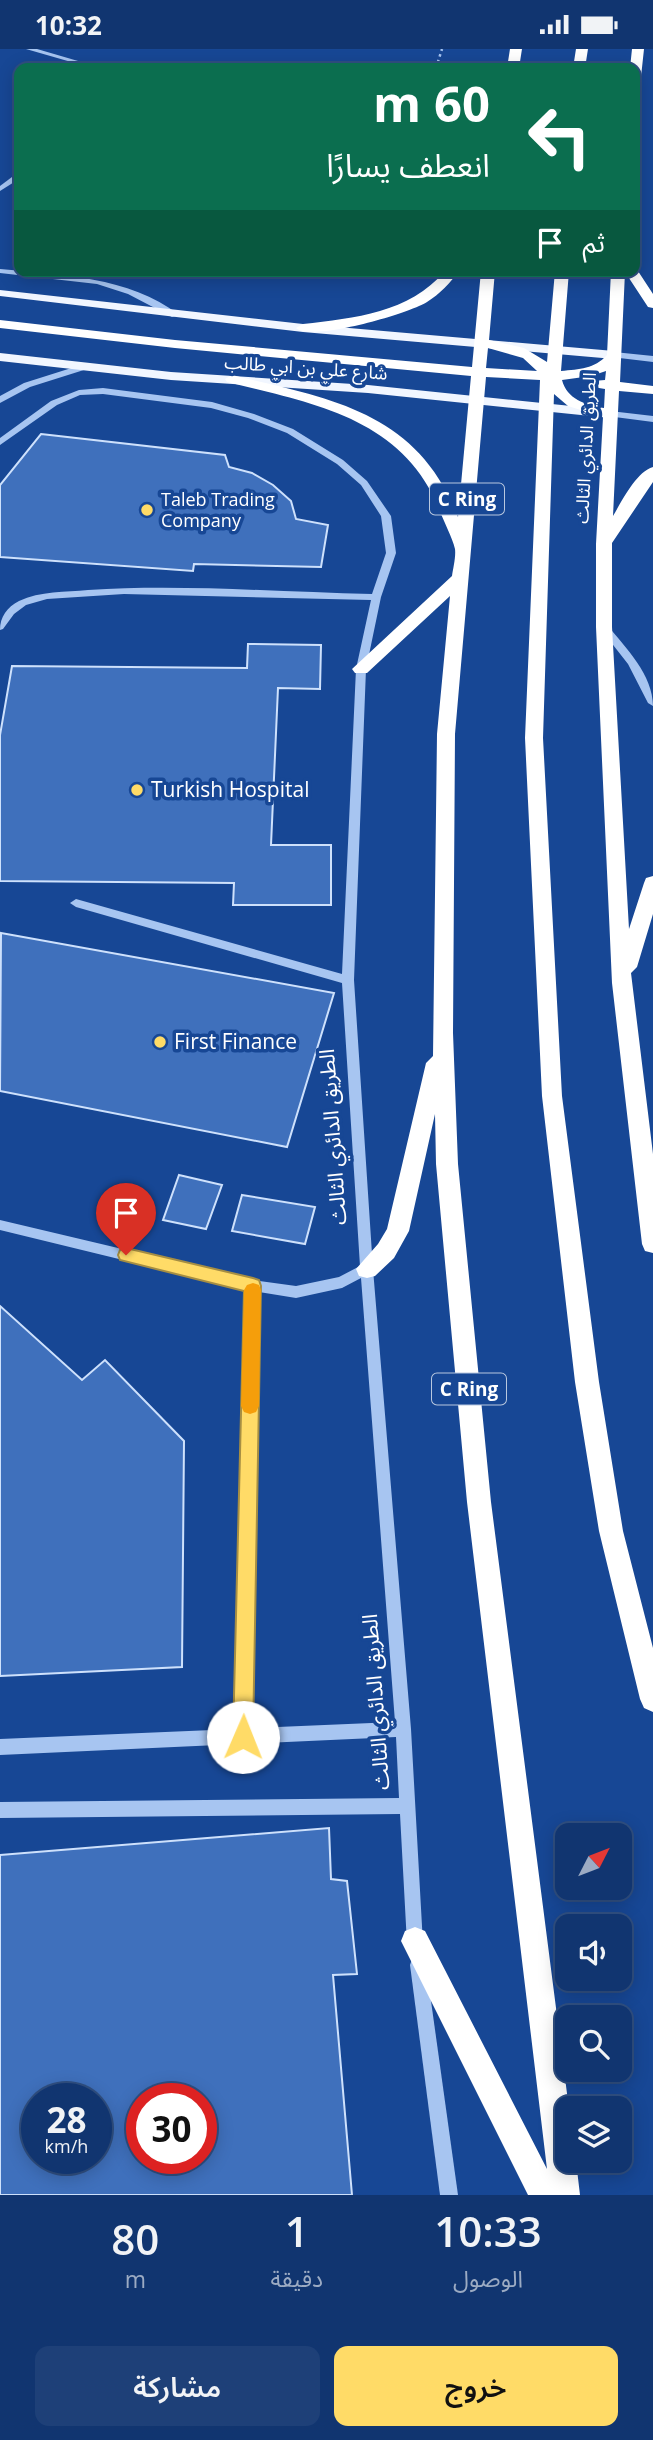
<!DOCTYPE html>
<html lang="ar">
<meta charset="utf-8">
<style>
:root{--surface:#113570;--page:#1e4078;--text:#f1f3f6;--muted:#9cabc3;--line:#305083;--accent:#ffdb67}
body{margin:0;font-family:"Open Sans","Noto Sans Arabic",sans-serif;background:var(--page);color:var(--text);direction:rtl;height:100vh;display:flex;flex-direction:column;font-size:26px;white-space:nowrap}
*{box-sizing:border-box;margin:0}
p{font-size:23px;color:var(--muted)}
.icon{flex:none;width:38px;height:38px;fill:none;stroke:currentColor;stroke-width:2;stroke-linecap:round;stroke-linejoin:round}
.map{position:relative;height:2146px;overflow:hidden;direction:ltr}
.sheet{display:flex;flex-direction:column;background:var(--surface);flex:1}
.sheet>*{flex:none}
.top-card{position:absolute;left:14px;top:14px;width:626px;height:214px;border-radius:14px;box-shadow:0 4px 18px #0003,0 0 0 2px var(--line);direction:rtl;background:#0b6e4f;color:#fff;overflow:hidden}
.needle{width:46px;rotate:48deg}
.fabs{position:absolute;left:555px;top:1774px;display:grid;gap:14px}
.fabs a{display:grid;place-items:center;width:77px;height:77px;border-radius:14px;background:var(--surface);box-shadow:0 4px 18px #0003,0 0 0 2px var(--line);font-size:35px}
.speed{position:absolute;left:21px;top:2034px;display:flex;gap:14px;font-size:35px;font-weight:700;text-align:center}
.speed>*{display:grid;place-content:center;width:91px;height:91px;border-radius:50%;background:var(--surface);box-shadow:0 4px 18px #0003,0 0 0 2px var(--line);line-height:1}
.speed small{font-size:18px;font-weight:400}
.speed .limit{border:10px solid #d22;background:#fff;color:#111}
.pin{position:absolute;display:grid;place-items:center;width:60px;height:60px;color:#fff;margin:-72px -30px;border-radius:50% 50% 50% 0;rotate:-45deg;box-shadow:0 0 7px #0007}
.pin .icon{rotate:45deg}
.me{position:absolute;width:77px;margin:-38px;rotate:1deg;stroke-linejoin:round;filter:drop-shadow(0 0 5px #0008)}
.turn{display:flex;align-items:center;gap:24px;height:147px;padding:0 35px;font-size:32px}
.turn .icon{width:91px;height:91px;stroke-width:2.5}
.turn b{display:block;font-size:49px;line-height:60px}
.then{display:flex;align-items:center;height:66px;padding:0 35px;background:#0003;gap:14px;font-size:26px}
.eta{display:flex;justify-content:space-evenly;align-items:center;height:119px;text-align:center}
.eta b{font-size:42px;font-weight:600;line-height:49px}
.cta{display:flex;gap:14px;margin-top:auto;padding:14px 35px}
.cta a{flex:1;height:80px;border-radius:14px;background:var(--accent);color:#111;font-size:28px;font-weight:600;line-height:80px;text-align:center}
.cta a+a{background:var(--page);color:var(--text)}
.status{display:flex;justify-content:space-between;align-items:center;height:49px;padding:0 35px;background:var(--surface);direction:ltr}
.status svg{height:19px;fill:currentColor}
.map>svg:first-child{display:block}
.building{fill:#3f70bc;stroke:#cee1fc;stroke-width:2;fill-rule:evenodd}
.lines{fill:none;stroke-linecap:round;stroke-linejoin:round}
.path{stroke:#a7c5f1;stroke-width:2.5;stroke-dasharray:2.5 3.5;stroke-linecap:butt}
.minor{fill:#a7c5f1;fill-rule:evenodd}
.major{fill:#f1f6ff;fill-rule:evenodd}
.highway{fill:#fff;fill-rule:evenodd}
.route{fill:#ffdb67;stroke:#a68e43;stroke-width:2}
.slow{fill:#f59e0b}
.poi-dot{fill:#ffdb67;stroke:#174795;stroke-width:2.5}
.labels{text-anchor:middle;stroke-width:7;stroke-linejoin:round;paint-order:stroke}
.far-street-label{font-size:18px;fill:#fff;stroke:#174795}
.far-poi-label{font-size:18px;fill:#fff;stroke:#174795;text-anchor:start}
.shield{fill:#174795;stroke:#b9c8df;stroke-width:2}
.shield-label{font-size:19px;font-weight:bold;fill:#fff}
.poi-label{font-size:21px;fill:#fff;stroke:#174795;text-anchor:start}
.street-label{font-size:21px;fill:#fff;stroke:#174795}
</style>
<div class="status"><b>10:32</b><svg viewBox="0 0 49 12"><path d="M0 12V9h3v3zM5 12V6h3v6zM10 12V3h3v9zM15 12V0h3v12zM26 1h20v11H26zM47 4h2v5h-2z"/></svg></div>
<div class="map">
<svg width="653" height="2146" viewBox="0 0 653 2146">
<rect width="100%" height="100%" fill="#174795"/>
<g class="building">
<path d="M41 385 225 406 229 418 252 424 273 436 291 452 296 470 328 476 321 518 194 515 193 522 0 508V436Z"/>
<path d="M248 595 321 596 320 640 278 639 271 796H331V856H233L234 834 0 832V686L12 617 247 619Z"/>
<path d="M1 884 334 944 287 1098 0 1042Z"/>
<path d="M179 1126 222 1136 206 1180 163 1171Z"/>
<path d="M242 1146 315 1158 305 1195 232 1182Z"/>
<path d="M0 1257 82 1331 105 1311 184 1392 182 1618 0 1627Z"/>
<path d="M329 1779 331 1830 347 1832 357 1925 333 1926 352 2146H0V1806ZM37 2049H96V2109H37ZM142 2049H201V2109H142Z"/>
</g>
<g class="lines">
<path class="path" d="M436 19 442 0"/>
<g class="minor">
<path d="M26 0H37L102 19H92Z"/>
<path d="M16 125H19V130L0 142V137Z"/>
<path d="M0 220C60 226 129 227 179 266L172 268 128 245 97 235 0 224Z"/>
<path d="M614 303 653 307V313L611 308 610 306Z"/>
<path d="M84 315 87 316V320L30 338 0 354V347L24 334Z"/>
<path d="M103 339 212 353 254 365 293 380 343 411 367 432 391 467 396 504 381 548 366 620 354 931 373 1220 411 1680 423 1895 421 1901 415 1903 409 1901 407 1895 400 1765 0 1769V1753L399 1749 396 1688 0 1706V1690L236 1680 246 1241 0 1181V1171L253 1231 296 1237 339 1228 360 1217 342 934 76 858 70 854 76 850 342 925 356 620 371 551 124 545 47 550 26 556 14 565 3 580 0 581C0 568 7 558 19 552 40 542 66 543 88 541 181 535 279 543 372 545L386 504 381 467 361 436 337 415 287 384 248 369 211 359 103 345 80 346 57 356 0 396V389L51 352 79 341ZM361 1229 395 1673 251 1679 259 1243 296 1249 342 1239Z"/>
<path d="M610 362 653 367V373L607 367V363Z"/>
<path d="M604 575 607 576C626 599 653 626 653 657L648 654 628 615 599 578Z"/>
<path d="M418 1908 424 1910 426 1916 458 2146H440L410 1916 412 1910Z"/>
</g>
<g class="major">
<path d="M0 241 303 275 614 302 620 306 614 310 303 283 0 247Z"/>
<path d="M0 304 171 323 368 336 610 361 616 365 610 369 368 344 171 331 0 312Z"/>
</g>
<g class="highway">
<path d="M510 0H522L519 19H507Z"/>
<path d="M576 0H588L585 19H573Z"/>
<path d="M632 0H644L641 28 635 32V19H630Z"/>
<path d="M636 219 653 245V259L648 258 625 223 620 333 653 337V345L619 342 613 467C622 452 636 423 653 418V433L612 494V578L629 880 644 834 646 829 653 827V865L637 918 631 924 653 1105V1204L645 1202 642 1195 612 934 596 578V495L603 368 568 357 554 345 543 689 562 1047 599 1333 623 1482 653 1599V1663L644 1659 640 1650 599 1482 575 1333 542 1047 525 689 540 331 486 328 455 685 453 984 458 1115 491 1453 569 2060 567 2112H576L580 2146H528L401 1892 405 1882 415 1878 425 1882 547 2120 467 1453 436 1115 435 1065 409 1182 394 1209 375 1227 367 1229 359 1227 356 1220 378 1195 387 1180 426 1014 433 1007 437 685 450 547 367 624H355L352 620 452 527C453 520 456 508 455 500 452 488 444 473 439 460 403 369 312 354 227 333L225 330 232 326C331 350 417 362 458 468L471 327 175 299 0 279V271L175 291 472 318 481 222H495L489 291 524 299 547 313 555 222H569L561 322C580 320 594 320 607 306L611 222H635ZM488 299 523 309 537 322 486 319ZM606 322 605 331 593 332 591 335 593 338 605 340 604 359C585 356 567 350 562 331L591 327Z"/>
<path d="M445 222H459C450 234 440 245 427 253 408 265 311 293 296 279L303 275C355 269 409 264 445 222Z"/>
</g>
</g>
<path class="route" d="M126 1199 253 1229 259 1231 261 1237 253 1688 250 1695 243 1698 236 1695 233 1688 244 1242 120 1211 118 1206 120 1201Z"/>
<path class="slow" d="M253 1234 259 1236 261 1241 259 1357 256 1363 250 1365 244 1363 241 1357 244 1241 247 1236Z"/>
<g class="poi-dot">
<circle cx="147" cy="461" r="7"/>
<circle cx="137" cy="741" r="7"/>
<circle cx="160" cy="993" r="7"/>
</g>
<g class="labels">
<g class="far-street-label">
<text transform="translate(306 319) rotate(4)" y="6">شارع علي بن ابي طالب</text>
<text transform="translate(586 399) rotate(-87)" y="6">الطريق الدائري الثالث</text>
</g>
<g class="far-poi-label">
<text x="161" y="457">Taleb Trading<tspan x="161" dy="21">Company</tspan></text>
</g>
<g class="shield">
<rect x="430" y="434.5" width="74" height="31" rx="5"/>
<rect x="432" y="1324.5" width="74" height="31" rx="5"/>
</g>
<g class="shield-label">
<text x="467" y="457">C Ring</text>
<text x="469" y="1347">C Ring</text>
</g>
<g class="poi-label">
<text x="151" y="748">Turkish Hospital</text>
<text x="174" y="1000">First Finance</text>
</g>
<g class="street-label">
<text transform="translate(333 1088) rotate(-94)" y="7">الطريق الدائري الثالث</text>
<text transform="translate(376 1653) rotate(-94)" y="7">الطريق الدائري الثالث</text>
</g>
</g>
</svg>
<div class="fabs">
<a><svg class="needle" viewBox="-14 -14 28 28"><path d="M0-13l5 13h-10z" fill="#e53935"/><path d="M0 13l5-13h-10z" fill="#9cabc3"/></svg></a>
<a><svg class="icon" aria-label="sound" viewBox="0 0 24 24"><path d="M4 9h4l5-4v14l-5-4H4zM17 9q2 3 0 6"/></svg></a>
<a><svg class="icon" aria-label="search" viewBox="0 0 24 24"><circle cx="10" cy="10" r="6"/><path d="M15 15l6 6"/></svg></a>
<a><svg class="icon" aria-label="layers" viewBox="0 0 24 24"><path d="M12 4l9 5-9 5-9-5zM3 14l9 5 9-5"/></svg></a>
</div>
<div class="speed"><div>28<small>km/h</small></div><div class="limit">30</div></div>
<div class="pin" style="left:126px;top:1206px;background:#d93025"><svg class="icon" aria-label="arrive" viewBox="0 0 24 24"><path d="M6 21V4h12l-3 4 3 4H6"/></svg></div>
<svg class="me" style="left:243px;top:1688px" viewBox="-20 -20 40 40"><circle r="19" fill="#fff"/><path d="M0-13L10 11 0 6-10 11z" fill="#ffdb67"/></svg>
<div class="top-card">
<div class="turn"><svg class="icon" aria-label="left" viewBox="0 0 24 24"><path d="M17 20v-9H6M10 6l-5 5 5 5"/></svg><div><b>60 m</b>انعطف يسارًا</div></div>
<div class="then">ثم<svg class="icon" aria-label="arrive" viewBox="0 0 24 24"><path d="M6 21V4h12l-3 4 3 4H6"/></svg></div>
</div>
</div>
<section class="sheet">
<div class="eta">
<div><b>10:33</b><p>الوصول</p></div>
<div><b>1</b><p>دقيقة</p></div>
<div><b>80</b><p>m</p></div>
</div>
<div class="cta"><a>خروج</a><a>مشاركة</a></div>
</section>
